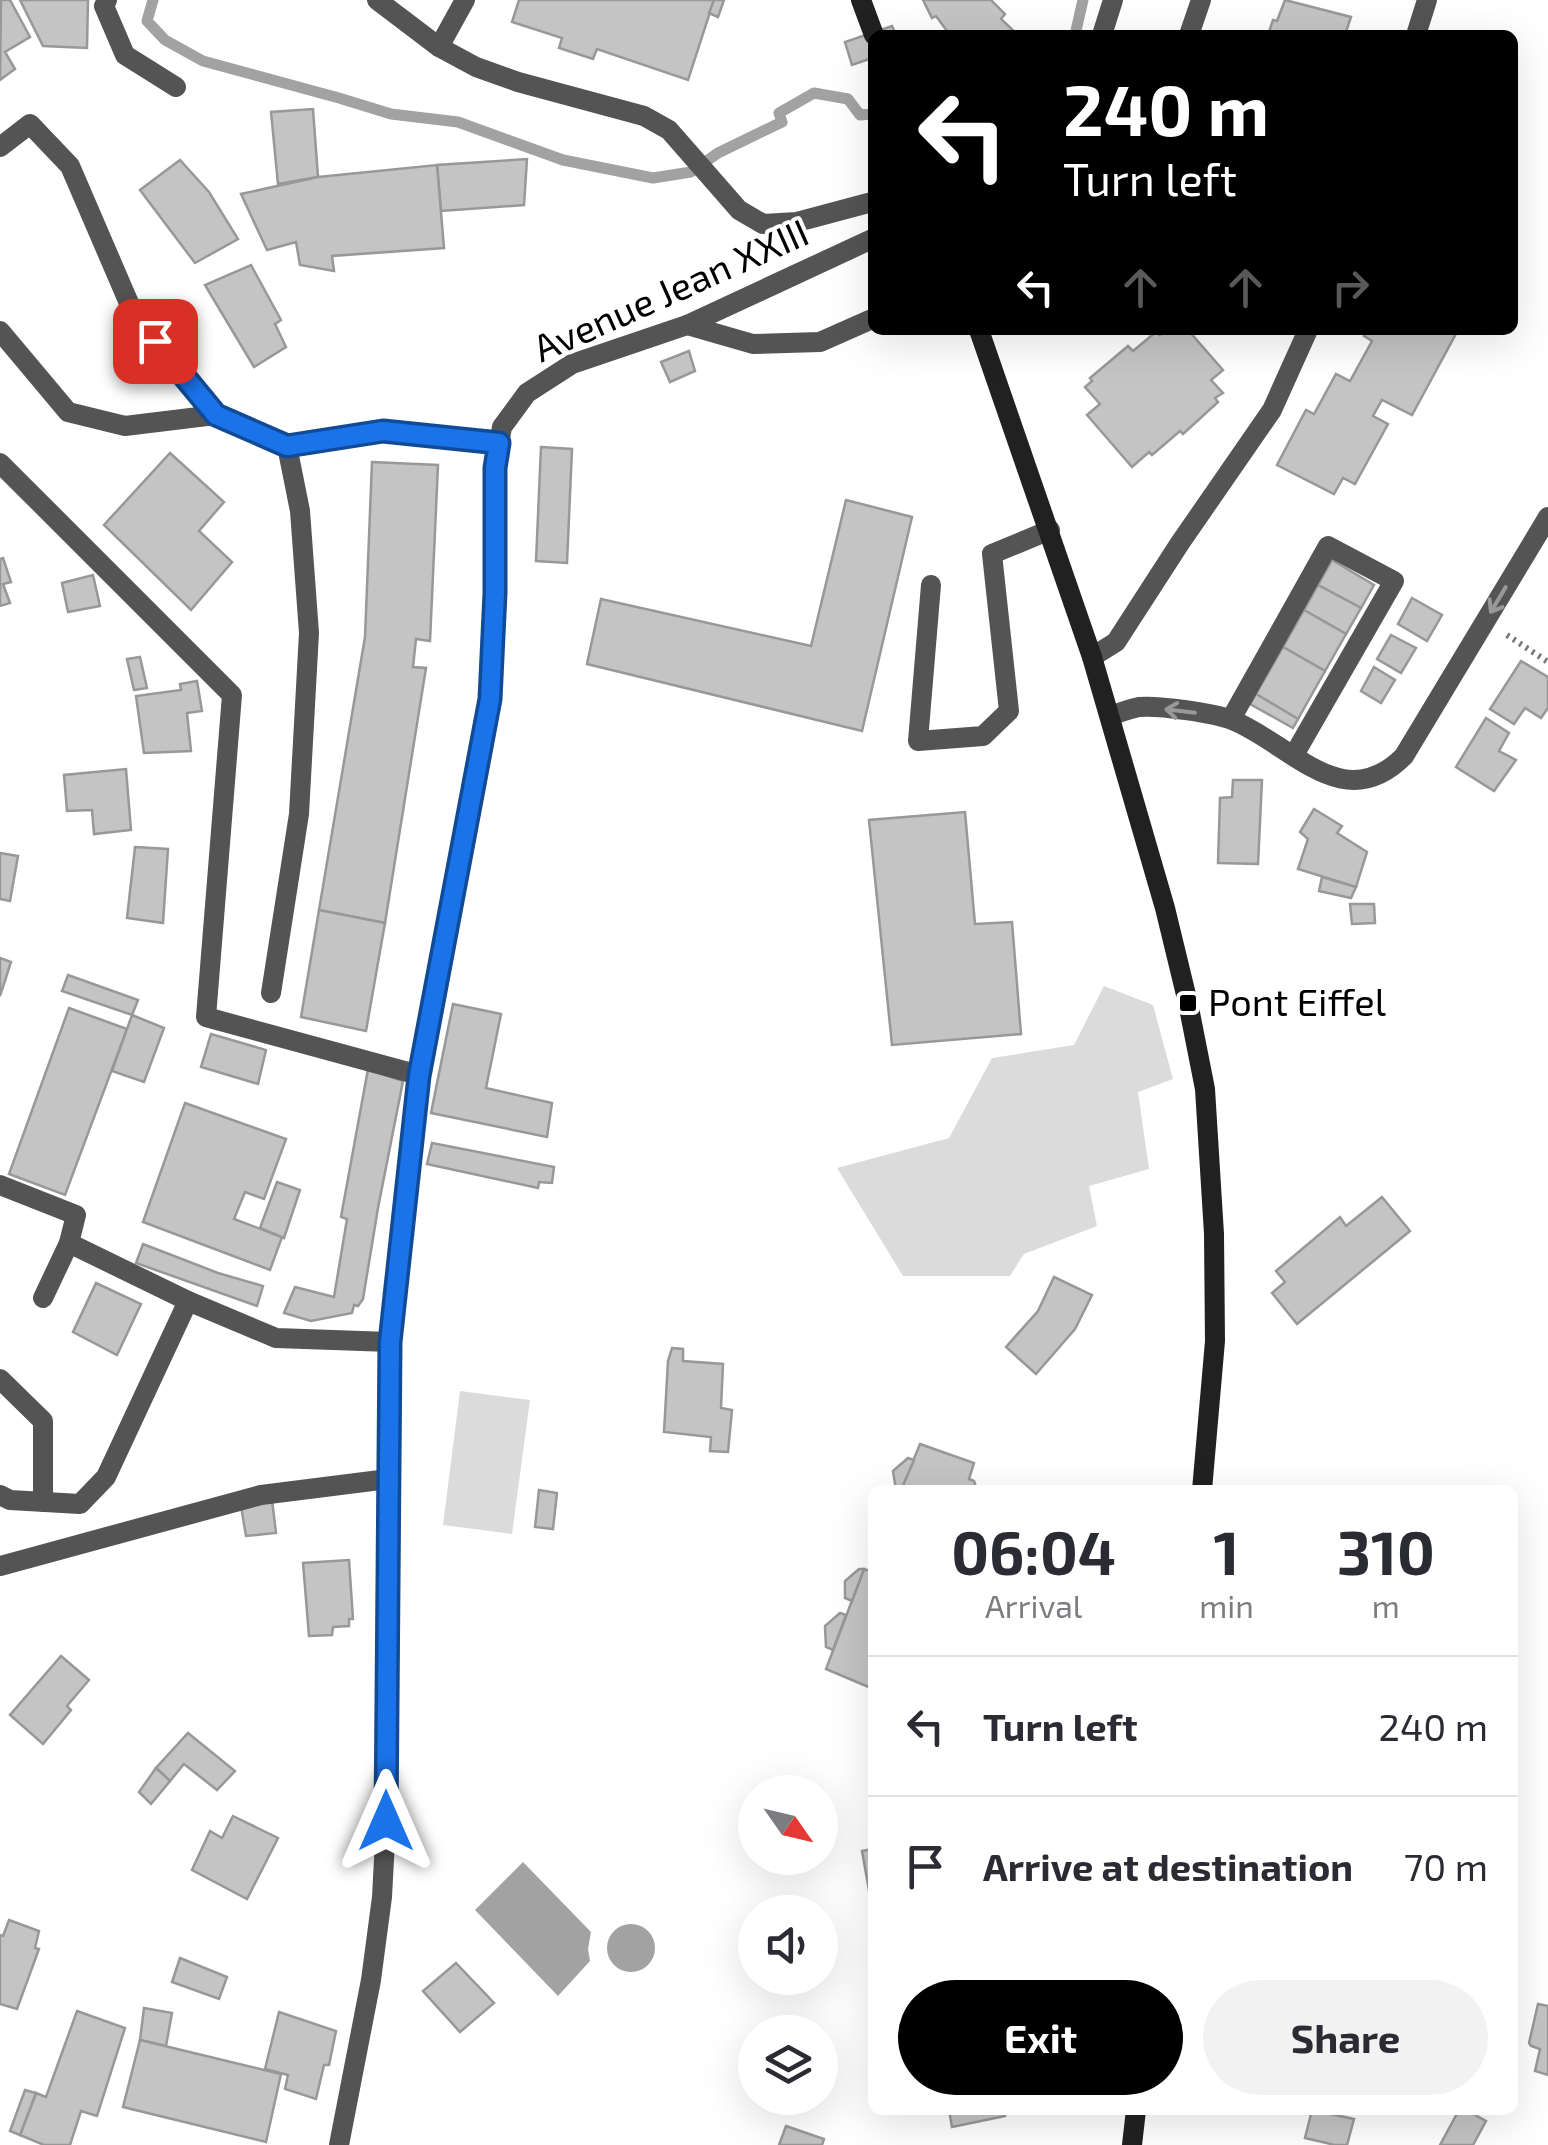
<!DOCTYPE html>
<style>
:root{--surface:#fff;--page:#f2f2f3;--text:#2b2b33;--muted:#7c7c81;--line:#e1e1e2;--accent:#000}
body{margin:0;font-family:"Exo 2",sans-serif;background:var(--page);color:var(--text);height:100vh;display:flex;flex-direction:column;font-size:38px;white-space:nowrap}
*{box-sizing:border-box;margin:0}
p{font-size:32px;color:var(--muted)}
.icon{flex:none;width:55px;height:55px;fill:none;stroke:currentColor;stroke-width:2;stroke-linecap:round;stroke-linejoin:round}
.map{position:relative;flex:1;overflow:hidden}
.details{position:absolute;left:868px;top:1485px;width:650px;height:630px;display:flex;flex-direction:column;background:var(--surface);border-radius:15px;box-shadow:0 10px 40px #0002}
.details>*{flex:none}
.guide{position:absolute;left:868px;top:30px;width:650px;height:305px;border-radius:15px;box-shadow:0 10px 40px #0002;background:#000;color:#fff;overflow:hidden}
.needle{width:65px;rotate:124deg}
.buttons{position:absolute;left:738px;top:1775px;display:grid;gap:20px}
.buttons a{display:grid;place-items:center;width:100px;height:100px;border-radius:50%;background:var(--surface);box-shadow:0 10px 40px #0002;font-size:50px}
.pin{position:absolute;display:grid;place-items:center;width:85px;height:85px;color:#fff;margin:-42px;border-radius:20px;box-shadow:0 5px 15px #0006}
.me{position:absolute;width:110px;margin:-55px;rotate:0deg;stroke-linejoin:round;filter:drop-shadow(0 0 8px #0008)}
.turn{display:flex;align-items:center;gap:35px;height:210px;padding:0 30px;font-size:45px}
.turn .icon{width:130px;height:130px;stroke-width:2.5}
.turn b{display:block;font-size:70px;line-height:85px}
.lanes{display:flex;align-items:center;height:95px;padding:0 30px;background:#0003;justify-content:center;gap:50px;direction:ltr}
.lanes .off{opacity:.35}
.eta{display:flex;justify-content:space-evenly;align-items:center;height:170px;text-align:center}
.eta b{font-size:60px;font-weight:700;line-height:70px}
.primary-button{display:flex;gap:20px;margin-top:auto;padding:20px 30px}
.primary-button a{flex:1;height:115px;border-radius:60px;background:var(--accent);color:#fff;font-size:40px;font-weight:700;line-height:115px;text-align:center}
.primary-button a+a{background:var(--page);color:var(--text)}
ul{padding:0;list-style:none}
li{display:flex;align-items:center;gap:30px;height:140px;padding:0 30px;border-top:2px solid var(--line)}
li div{flex:1}
li b{display:block;font-size:38px}
li em{font-style:normal}
.map>svg:first-child{display:block}
.green{fill:#dbdbdb}
.water{fill:#a2a2a2}
.lines{fill:none;stroke-linecap:round;stroke-linejoin:round}
.stream{stroke:#a2a2a2;stroke-width:11}
.building{fill:#c4c4c4;stroke:#989898;stroke-width:2.5}
.path{stroke:#767676;stroke-width:6;stroke-dasharray:2.5 5;stroke-linecap:butt}
.service{stroke:#545454;stroke-width:20}
.minor{stroke:#545454;stroke-width:20}
.secondary{stroke:#212121;stroke-width:20}
.oneway{stroke:#989898}
.route-casing{stroke:#114b97;stroke-width:25}
.route{stroke:#1a73e8;stroke-width:18}
.poi-dot{fill:#000;stroke:#fff;stroke-width:4}
.labels{text-anchor:middle;stroke-width:8;stroke-linejoin:round;paint-order:stroke}
.street-label{font-size:38px;fill:#000;stroke:#fff}
.poi-label{font-size:38px;fill:#000;stroke:#fff;text-anchor:start}
</style>
<div class="map">
<svg width="1548" height="2145" viewBox="0 0 1548 2145">
<rect width="100%" height="100%" fill="#fff"/>
<g class="green">
<path d="M1104 986 1153 1005 1173 1079 1138 1092 1149 1169 1089 1186 1097 1226 1024 1254 1010 1276H903L837 1168 949 1138 992 1058 1074 1045Z"/>
<path d="M460 1391 530 1400 512 1534 443 1525Z"/>
</g>
<g class="water">
<path d="M523 1862 591 1932 588 1949 590 1961 558 1996 475 1910Z"/>
<circle cx="631" cy="1948" r="24"/>
</g>
<g class="lines">
<g class="stream">
<path d="M153 0 147 21 165 40 203 61 339 98 391 114 458 122 563 160 653 178 691 172 718 153 782 122 779 113 814 93 848 99 860 115 872 114"/>
<path d="M1075 35 1083 0"/>
</g>
</g>
<g class="building">
<path d="M1 0H10L30 37 5 52 15 69 0 80Z"/>
<path d="M20 0H88L87 48 43 46Z"/>
<path d="M519 0H714L688 80 597 49 593 59 559 48 562 38 512 22Z"/>
<path d="M714 0H724L718 17 709 13Z"/>
<path d="M923 0H991L1005 14 1001 19 1017 34 950 35 936 16 932 18Z"/>
<path d="M1285 0 1351 17 1346 32 1356 35H1268L1273 20 1277 21Z"/>
<path d="M892 26 896 35H872V58L852 65 845 42Z"/>
<path d="M313 109 318 177 278 184 271 112Z"/>
<path d="M527 159 524 205 441 211 437 165Z"/>
<path d="M180 160 209 192 238 239 195 263 140 190Z"/>
<path d="M437 165 444 248 332 256 334 271 300 265 296 242 267 250 241 194 318 177Z"/>
<path d="M251 265 281 320 275 324 286 347 254 367 205 285Z"/>
<path d="M1166 330H1188L1223 370 1211 380 1223 393 1215 398 1218 402 1183 434 1180 431 1152 455 1149 452 1132 467 1087 415 1100 404 1085 387 1092 381 1090 378 1128 346 1133 351 1157 331 1160 335Z"/>
<path d="M1367 330H1458L1412 415 1382 400 1373 416 1388 424 1355 484 1343 478 1334 494 1277 465 1306 410 1314 414 1336 374 1350 381 1372 341 1364 336Z"/>
<path d="M689 351 695 371 670 382 661 362Z"/>
<path d="M541 447 572 449 567 563 536 561Z"/>
<path d="M170 453 224 502 199 531 232 562 191 610 104 525Z"/>
<path d="M372 462 438 465 430 641 416 639 413 667 426 668 385 923 319 910 365 637Z"/>
<path d="M846 500 912 517 862 731 587 664 601 599 811 646Z"/>
<path d="M3 558 11 582 3 584 10 603 0 606V559Z"/>
<path d="M1332 560 1374 585 1361 608 1318 585Z"/>
<path d="M93 575 100 606 68 612 62 583Z"/>
<path d="M1318 585 1361 608 1346 634 1304 610Z"/>
<path d="M1412 598 1442 615 1427 641 1398 624Z"/>
<path d="M1304 610 1346 634 1325 671 1283 647Z"/>
<path d="M1391 635 1416 648 1401 673 1377 659Z"/>
<path d="M1283 647 1325 671 1298 719 1256 694Z"/>
<path d="M140 657 147 688 134 690 127 659Z"/>
<path d="M1521 661 1548 677V708L1541 718 1525 708 1514 724 1490 709Z"/>
<path d="M1374 667 1395 680 1381 703 1361 691Z"/>
<path d="M197 681 202 711 187 713 191 751 144 753 136 696 181 690 180 684Z"/>
<path d="M1256 694 1298 719 1293 728 1250 704Z"/>
<path d="M1486 718 1509 733 1499 751 1516 760 1494 791 1456 767Z"/>
<path d="M126 769 131 830 94 834 92 810 67 811 64 775Z"/>
<path d="M1233 780H1262L1258 864 1218 863 1220 798 1232 797Z"/>
<path d="M1314 809 1342 826 1337 833 1367 852 1356 887 1298 869 1308 839 1300 832Z"/>
<path d="M965 812 975 924 1012 922 1021 1034 892 1045 869 820Z"/>
<path d="M135 847 168 849 163 923 127 918Z"/>
<path d="M0 853 18 856 10 901 0 899Z"/>
<path d="M1322 877 1356 887 1351 898 1319 891Z"/>
<path d="M1350 904H1374L1375 923 1352 924Z"/>
<path d="M319 910 385 923 366 1031 301 1017Z"/>
<path d="M0 958 11 962 0 996Z"/>
<path d="M68 975 138 1000 132 1015 62 991Z"/>
<path d="M453 1004 501 1014 486 1088 552 1103 547 1137 431 1113Z"/>
<path d="M69 1008 127 1029 65 1195 9 1174Z"/>
<path d="M132 1015 164 1028 144 1082 112 1071Z"/>
<path d="M211 1034 266 1050 258 1084 201 1067Z"/>
<path d="M368 1069 403 1081 378 1208 363 1299 358 1306 354 1305 352 1313 311 1321 284 1313 295 1287 334 1297 347 1219 341 1217Z"/>
<path d="M185 1103 286 1139 264 1199 245 1192 234 1219 282 1237 270 1270 143 1222Z"/>
<path d="M432 1143 554 1167 552 1183 539 1182 538 1188 427 1164Z"/>
<path d="M277 1182 300 1190 284 1238 260 1228Z"/>
<path d="M1382 1197 1410 1231 1297 1324 1272 1293 1285 1282 1276 1271 1340 1217 1346 1226Z"/>
<path d="M143 1244 218 1273 263 1286 257 1306 136 1263Z"/>
<path d="M1054 1277 1092 1295 1075 1329 1036 1374 1006 1347 1038 1311Z"/>
<path d="M96 1283 141 1304 117 1355 73 1332Z"/>
<path d="M672 1348 683 1349V1361L723 1364 721 1408 732 1410 728 1452 710 1451 711 1437 664 1432 668 1361Z"/>
<path d="M920 1444 974 1463 969 1479 974 1481 977 1490H901Z"/>
<path d="M908 1458 914 1460 901 1490H896L893 1471Z"/>
<path d="M539 1490 557 1493 553 1529 535 1527Z"/>
<path d="M272 1500 276 1533 246 1536 241 1506Z"/>
<path d="M349 1560 353 1619H349V1626L333 1627 332 1635 309 1636 303 1563Z"/>
<path d="M872 1565V1692L871 1688 826 1669 864 1569 870 1571Z"/>
<path d="M859 1569H864L852 1601 845 1598V1581Z"/>
<path d="M840 1613 846 1615 833 1650 826 1647 825 1626Z"/>
<path d="M61 1656 89 1680 67 1706 71 1710 43 1744 10 1715Z"/>
<path d="M188 1733 235 1771 217 1790 184 1764 170 1781 156 1768Z"/>
<path d="M156 1768 170 1781 151 1804 139 1792Z"/>
<path d="M233 1816 278 1838 247 1899 192 1870 210 1831 222 1838Z"/>
<path d="M872 1849V1907L862 1851Z"/>
<path d="M9 1920 39 1931 35 1948 39 1949 17 2009 0 2004V1935L3 1936Z"/>
<path d="M180 1958 227 1977 219 1999 172 1982Z"/>
<path d="M456 1963 494 2003 460 2032 423 1991Z"/>
<path d="M1538 2004 1548 2006V2075L1535 2071 1540 2049 1531 2046 1529 2043Z"/>
<path d="M144 2008 172 2013 166 2046 140 2040Z"/>
<path d="M77 2011 125 2028 97 2116 81 2111 70 2145H44L20 2135 36 2093 46 2097Z"/>
<path d="M279 2012 336 2031 329 2065H324L316 2099 285 2089 288 2075 265 2069Z"/>
<path d="M140 2040 281 2074 266 2142 123 2107Z"/>
<path d="M25 2090 36 2093 20 2135 10 2131Z"/>
<path d="M949 2110H1004L1005 2116 952 2127Z"/>
<path d="M1312 2110 1354 2119 1347 2145H1335L1305 2138Z"/>
<path d="M1459 2110H1466L1486 2121 1473 2145H1440Z"/>
<path d="M786 2126 824 2139 822 2145H779Z"/>
</g>
<g class="lines">
<path class="path" d="M1507 635 1548 662"/>
<g class="service">
<path d="M1189 35 1201 0"/>
<path d="M1416 35 1427 0"/>
<path d="M439 47 465 0"/>
<path d="M0 147 30 124 70 166 135 317 215 415"/>
<path d="M687 325 753 344 820 342 872 319"/>
<path d="M0 331 68 412 125 426 215 415 287 446 383 431 499 443"/>
<path d="M931 585 918 741 983 736 1009 711 992 554 1050 530"/>
<path d="M1092 657 1116 642 1180 543 1272 410 1308 330"/>
<path d="M271 993 299 814 309 633 300 511 287 446"/>
<path d="M0 1185 76 1215 69 1243 188 1301"/>
<path d="M43 1298 69 1243"/>
<path d="M0 1379 43 1421V1502"/>
<path d="M0 1495 10 1500 80 1504 106 1477 188 1301 276 1338 390 1342"/>
</g>
<g class="minor">
<path d="M107 0 104 6 125 55 176 87"/>
<path d="M377 0 439 47 476 67 518 82 644 116 669 130 739 210 763 224 797 222 872 202"/>
<path d="M1102 35 1113 0"/>
<path d="M0 463 232 695 206 1017 419 1075"/>
<path d="M1110 716C1119 713 1129 709 1139 707 1158 705 1214 713 1232 720 1290 743 1343 818 1404 756L1548 517"/>
<path d="M1231 719 1328 546 1394 581 1294 755"/>
<path d="M0 1566 261 1495 388 1479"/>
<path d="M339 2145 371 1980 382 1897 386 1821 390 1342 419 1075 490 699 495 593V468L502 427 527 393 572 364 687 325 872 239"/>
</g>
<g class="secondary">
<path d="M861 0 874 35"/>
<path d="M979 330 1092 657 1165 908 1188 1003 1205 1089 1214 1234 1215 1341 1202 1490"/>
<path d="M1132 2145 1136 2110"/>
</g>
</g>
<defs><path id="oneway-shaft" d="M-6 0H5M1.5-3L5.5 0L1.5 3" fill="none" stroke-width="1.6" stroke-linecap="round" stroke-linejoin="round" transform="scale(2.5)"/></defs>
<g class="oneway">
<use href="#oneway-shaft" transform="translate(1498 600) rotate(121)"/>
<use href="#oneway-shaft" transform="translate(1180 711) rotate(-173)"/>
</g>
<g class="lines">
<defs>
<path id="route" d="M155 341 216 415 287 446 383 431 499 443 495 468V593L490 699 419 1076 390 1342 386 1821"/>
</defs>
<use href="#route" class="route-casing"/>
<use href="#route" class="route"/>
</g>
<rect class="poi-dot" x="1178" y="993" width="20" height="20" rx="5"/>
<g class="labels">
<g class="street-label">
<text transform="translate(671 291) rotate(-24)" y="13">Avenue Jean XXIII</text>
</g>
<g class="poi-label">
<text x="1208" y="1016">Pont Eiffel</text>
</g>
</g>
</svg>
<div class="buttons">
<a><svg class="needle" viewBox="-14 -14 28 28"><path d="M0-13l5 13h-10z" fill="#e53935"/><path d="M0 13l5-13h-10z" fill="#7c7c81"/></svg></a>
<a><svg class="icon" aria-label="sound" viewBox="0 0 24 24"><path d="M4 9h4l5-4v14l-5-4H4zM17 9q2 3 0 6"/></svg></a>
<a><svg class="icon" aria-label="layers" viewBox="0 0 24 24"><path d="M12 4l9 5-9 5-9-5zM3 14l9 5 9-5"/></svg></a>
</div>
<div class="pin" style="left:155px;top:341px;background:#d93025"><svg class="icon" aria-label="arrive" viewBox="0 0 24 24"><path d="M6 21V4h12l-3 4 3 4H6"/></svg></div>
<svg class="me" style="left:386px;top:1821px" viewBox="-20 -20 40 40"><path d="M0-17L14 15 0 8-14 15z" fill="#1a73e8" stroke="#fff" stroke-width="4"/></svg>
<div class="guide">
<div class="turn"><svg class="icon" aria-label="left" viewBox="0 0 24 24"><path d="M17 20v-9H6M10 6l-5 5 5 5"/></svg><div><b>240 m</b>Turn left</div></div>
<div class="lanes"><svg class="icon" aria-label="left" viewBox="0 0 24 24"><path d="M17 20v-9H6M10 6l-5 5 5 5"/></svg><svg class="icon off" aria-label="ahead" viewBox="0 0 24 24"><path d="M12 20V5M6 11l6-6 6 6"/></svg><svg class="icon off" aria-label="ahead" viewBox="0 0 24 24"><path d="M12 20V5M6 11l6-6 6 6"/></svg><svg class="icon off" aria-label="right" viewBox="0 0 24 24"><path d="M7 20v-9h11M14 6l5 5-5 5"/></svg></div>
</div>
<section class="details">
<div class="eta">
<div><b>06:04</b><p>Arrival</p></div>
<div><b>1</b><p>min</p></div>
<div><b>310</b><p>m</p></div>
</div>
<ul>
<li><svg class="icon" aria-label="left" viewBox="0 0 24 24"><path d="M17 20v-9H6M10 6l-5 5 5 5"/></svg><div><b>Turn left</b></div><em>240 m</em></li>
<li><svg class="icon" aria-label="arrive" viewBox="0 0 24 24"><path d="M6 21V4h12l-3 4 3 4H6"/></svg><div><b>Arrive at destination</b></div><em>70 m</em></li>
</ul>
<div class="primary-button"><a>Exit</a><a>Share</a></div>
</section>
</div>
